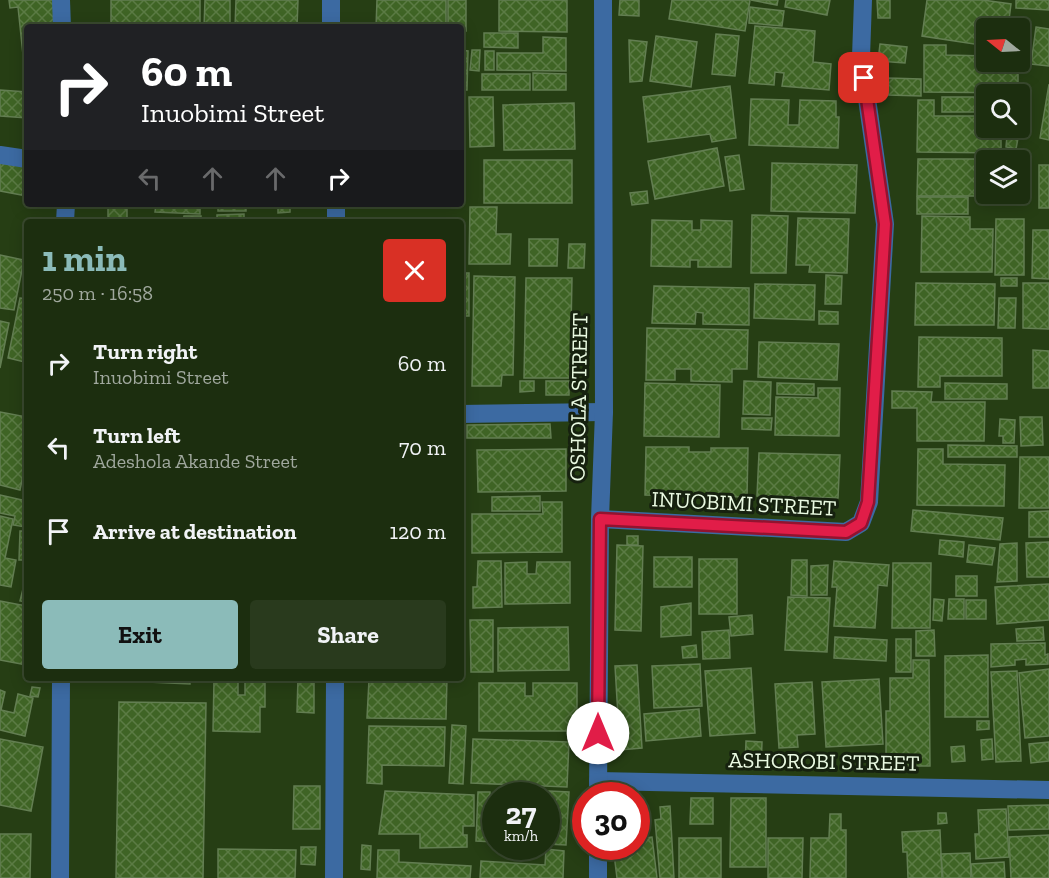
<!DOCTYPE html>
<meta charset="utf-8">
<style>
:root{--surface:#1c2e0f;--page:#293a1d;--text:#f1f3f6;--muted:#a0a89e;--line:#3a4a2f;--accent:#8bbbb9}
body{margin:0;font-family:"Zilla Slab",serif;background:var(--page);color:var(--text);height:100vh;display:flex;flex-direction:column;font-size:22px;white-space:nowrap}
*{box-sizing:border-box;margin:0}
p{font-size:20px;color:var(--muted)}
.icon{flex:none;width:33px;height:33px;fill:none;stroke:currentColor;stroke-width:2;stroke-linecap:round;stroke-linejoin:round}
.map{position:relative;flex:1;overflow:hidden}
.panel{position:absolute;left:24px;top:219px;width:440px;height:462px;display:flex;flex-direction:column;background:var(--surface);border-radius:6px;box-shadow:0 3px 15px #0003,0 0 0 2px var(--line)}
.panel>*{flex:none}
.top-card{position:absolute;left:24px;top:24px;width:440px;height:183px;border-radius:6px;box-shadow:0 3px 15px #0003,0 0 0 2px var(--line);background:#202124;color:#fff;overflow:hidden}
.needle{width:39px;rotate:288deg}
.controls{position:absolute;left:976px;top:18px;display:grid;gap:12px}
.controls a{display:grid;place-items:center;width:54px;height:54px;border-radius:6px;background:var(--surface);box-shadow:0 3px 15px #0003,0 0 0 2px var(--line);font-size:30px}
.speed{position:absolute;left:482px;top:782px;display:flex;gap:12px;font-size:30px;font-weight:700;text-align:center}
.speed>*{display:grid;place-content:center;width:78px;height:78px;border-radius:50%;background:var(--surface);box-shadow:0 3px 15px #0003,0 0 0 2px var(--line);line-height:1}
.speed small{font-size:15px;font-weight:400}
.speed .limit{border:9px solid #d22;background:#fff;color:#111}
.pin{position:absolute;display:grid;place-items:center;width:51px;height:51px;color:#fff;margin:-26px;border-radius:12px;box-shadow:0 3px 9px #0006}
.me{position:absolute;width:66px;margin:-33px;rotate:0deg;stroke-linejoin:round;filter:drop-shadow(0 0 4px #0008)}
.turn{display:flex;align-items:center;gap:21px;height:126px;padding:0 18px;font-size:27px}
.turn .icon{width:78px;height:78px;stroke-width:2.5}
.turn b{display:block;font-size:42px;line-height:51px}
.lanes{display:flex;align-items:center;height:57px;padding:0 18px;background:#0003;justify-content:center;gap:30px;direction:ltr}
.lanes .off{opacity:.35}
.round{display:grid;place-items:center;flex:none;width:63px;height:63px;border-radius:6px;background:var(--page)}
.headline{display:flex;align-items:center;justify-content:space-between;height:102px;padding:0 18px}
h1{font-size:36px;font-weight:700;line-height:45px;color:var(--accent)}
.primary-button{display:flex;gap:12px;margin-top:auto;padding:12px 18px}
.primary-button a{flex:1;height:69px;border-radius:6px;background:var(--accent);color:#111;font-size:24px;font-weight:700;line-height:69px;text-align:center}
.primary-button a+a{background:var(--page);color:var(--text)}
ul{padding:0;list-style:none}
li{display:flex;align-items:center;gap:18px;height:84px;padding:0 18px}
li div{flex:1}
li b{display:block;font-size:22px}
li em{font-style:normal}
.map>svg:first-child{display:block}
.building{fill:url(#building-cross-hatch);stroke:#637e52;stroke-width:1.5}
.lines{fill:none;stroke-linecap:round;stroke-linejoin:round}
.street{stroke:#3c6aa2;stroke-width:18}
.route-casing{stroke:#92132f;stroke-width:15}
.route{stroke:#e11d48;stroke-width:10}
.labels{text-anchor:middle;stroke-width:6;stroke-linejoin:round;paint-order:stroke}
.street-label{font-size:22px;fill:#eafae2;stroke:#16210f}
</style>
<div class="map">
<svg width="1049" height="878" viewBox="0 0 1049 878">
<defs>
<pattern id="building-cross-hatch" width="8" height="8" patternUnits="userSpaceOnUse" patternTransform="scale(1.5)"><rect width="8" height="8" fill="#3f6425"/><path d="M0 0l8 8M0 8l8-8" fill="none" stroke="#5b7b44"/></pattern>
</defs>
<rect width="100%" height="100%" fill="#263e14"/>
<g class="building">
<path d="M9 0H55L58 27H27V73L25 74 18 7 10 8Z"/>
<rect x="111" y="0" width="89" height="27"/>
<path d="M205 0H230V27H204Z"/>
<path d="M236 0H298L297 27H235Z"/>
<path d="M377 0H446V27H376Z"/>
<path d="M448 0H466V31H460V27H448Z"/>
<path d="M499 0H567V32L499 31Z"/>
<path d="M620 0H639V16L619 15Z"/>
<path d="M672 0H750L745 31 669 19Z"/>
<path d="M751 0H778L777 5Z"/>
<path d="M786 0H830L827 15 785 7Z"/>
<path d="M877 0H890V18H878Z"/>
<path d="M927 0H983L1011 4 1008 28H987V46L922 36Z"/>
<path d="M1016 0H1049V10L1016 8Z"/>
<path d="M750 7 784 11 782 26 749 23Z"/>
<path d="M755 26 815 31 813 62 831 64 829 90 782 86 784 73 775 72 774 85 749 83Z"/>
<path d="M1036 27 1049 29V66L1031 64Z"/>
<path d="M484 33H518V48L484 47Z"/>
<path d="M716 34 739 36 735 76 712 74Z"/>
<path d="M656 36 697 42 691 87 650 81Z"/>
<path d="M543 37 566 38V71L497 70V53H543Z"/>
<path d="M629 40 647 42 642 81 630 82Z"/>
<path d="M880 44 907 47 905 63 878 61Z"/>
<path d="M924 45H946V55L987 56V62H1018V93L924 92Z"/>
<path d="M460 50 468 51 467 90H460Z"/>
<path d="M472 50H480L479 71 470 70Z"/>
<rect x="485" y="51" width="9" height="19"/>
<path d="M533 73 566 74V90H533Z"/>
<rect x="482" y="74" width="48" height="16"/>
<path d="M888 78 921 79V96L888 95Z"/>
<path d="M1049 84V140L1040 138Z"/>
<path d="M730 86 736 138 712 142 710 134 648 142 643 97Z"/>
<path d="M0 90 27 92V118L0 116Z"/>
<path d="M469 97H493L494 146 470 147Z"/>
<rect x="942" y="97" width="45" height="15"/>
<path d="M751 99 789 100 788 125H799L800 100 836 101V117H839L838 148 749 145Z"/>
<path d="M918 100H934V116H987V128H1001V153L917 152Z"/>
<path d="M574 103 575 149 504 150 503 105Z"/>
<path d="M460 114H465L464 144H460Z"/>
<path d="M1007 136 1018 138 1016 149 1006 147Z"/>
<path d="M717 148 724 186 655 199 648 161Z"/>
<path d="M739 155 744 189 730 191 725 157Z"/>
<path d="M918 159H986L985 196H917Z"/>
<path d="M0 160 27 166V196L0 191Z"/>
<rect x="484" y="160" width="88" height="43"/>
<path d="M772 163 857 165 855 213 771 211Z"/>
<rect x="1039" y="165" width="10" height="43"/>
<path d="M647 191 648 203 632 205 630 193Z"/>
<rect x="917" y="197" width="51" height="17"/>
<path d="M156 204H200V214L155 212Z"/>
<rect x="218" y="204" width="28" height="7"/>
<path d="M108 205 127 206V219L179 220V222H108Z"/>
<path d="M290 205V212L278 213V206Z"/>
<path d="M470 207H497L496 234H511L510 264H469Z"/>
<path d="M244 214V222H217V215Z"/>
<path d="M752 215 788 216 786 273H751Z"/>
<path d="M184 216H201V222H183Z"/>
<path d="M922 216 970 217V229H993L992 272H921Z"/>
<path d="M798 218 849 219 847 273 809 272 810 265H796Z"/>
<path d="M996 219H1024V275H995Z"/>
<path d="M652 220 692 221V230H701V220L732 221 731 267H698V260H690V267L651 266Z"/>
<path d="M1033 230H1049V279L1032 278Z"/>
<path d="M529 239H558L557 266H529Z"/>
<path d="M569 244H585L584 268H568Z"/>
<path d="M0 255 24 260 14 310 0 308Z"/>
<rect x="460" y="273" width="9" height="43"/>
<path d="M826 275 842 276 841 304H825Z"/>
<path d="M474 276 515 277 513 375H502L501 386H472Z"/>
<path d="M526 278H572L570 378H524Z"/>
<rect x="1001" y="278" width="16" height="8"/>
<path d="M916 283 995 284 994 325H915Z"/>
<path d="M1023 283H1049V329L1023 328Z"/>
<path d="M755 284 815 285 814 320 754 318Z"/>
<path d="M654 286 749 288V325L703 324V313L696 312 695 324 652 323Z"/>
<path d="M20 298 27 299V352L25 362 8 358Z"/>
<path d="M999 298H1016L1015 328H998Z"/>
<path d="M819 311 838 312V324H819Z"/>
<path d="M0 321 9 323 0 368Z"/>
<path d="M647 328 748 330 747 369H732V382L691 381V369H675V380H646Z"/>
<path d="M919 337 1002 338V376H940V387H918Z"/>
<path d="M460 340H465V365L460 366Z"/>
<path d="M759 342 839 344 837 380 758 377Z"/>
<path d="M1033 350 1049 351V388H1033Z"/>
<path d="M520 381H534V391L520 392Z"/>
<rect x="546" y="381" width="23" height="14"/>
<path d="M744 381 771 382 770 415 743 414Z"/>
<path d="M645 383 720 385 719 437 644 436Z"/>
<path d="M777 383 814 384V395L777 394Z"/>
<path d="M945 383 1007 384V399H945Z"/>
<path d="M818 388H840L839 436 775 435 776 397 818 398Z"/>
<path d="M892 391 932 392 931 402H985L984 441H917V408H892Z"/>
<path d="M0 412 27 417V456L20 490 0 485Z"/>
<path d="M1020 417H1042L1043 445 1021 446Z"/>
<path d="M742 418H772L771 430 742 429Z"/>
<path d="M1000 419 1015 420 1014 443H1003V436H999Z"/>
<path d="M550 424 551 438H467V425Z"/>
<path d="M948 445 1017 446V457H948Z"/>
<path d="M646 447H689V452H711V448H748L747 497 645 495Z"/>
<path d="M566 449V491L478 492 477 450Z"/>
<path d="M918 449H943V464L1005 465 1004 506 917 505Z"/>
<path d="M759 453 840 455 838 498 757 496Z"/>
<path d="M1020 457H1049V508H1019Z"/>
<path d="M26 475H27V496H23Z"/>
<path d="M0 495 27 501 25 527 13 525 15 516 0 513Z"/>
<path d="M540 496V511H492V497Z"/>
<path d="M542 502H562V552L472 553V514H543Z"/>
<path d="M913 510 1003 518 1000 540 911 531Z"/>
<path d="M1049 511V537H1029V512Z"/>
<path d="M0 516 13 519 5 558 16 560 11 587 0 585Z"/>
<path d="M20 531H27V585V560H19Z"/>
<rect x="627" y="536" width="11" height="9"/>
<path d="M940 540 964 542 963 557 939 554Z"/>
<path d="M1049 542V577H1027L1026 543Z"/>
<path d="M1017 543V581L997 582 1000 544Z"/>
<path d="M617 545 643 546 641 631 615 630Z"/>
<path d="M969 545 995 548 992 565 967 562Z"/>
<rect x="654" y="557" width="38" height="30"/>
<rect x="699" y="559" width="38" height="55"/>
<path d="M792 560H807V596L791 595Z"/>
<path d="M478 561H501L502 607 473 608V587H477Z"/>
<path d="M834 561 889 565 887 586 878 585 875 628 834 626 837 587H832Z"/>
<path d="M527 562V574H536L537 562H570V603L505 604V563Z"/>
<path d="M893 563H931L930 628H892Z"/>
<path d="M828 565 827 595H811V566Z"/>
<rect x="956" y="576" width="21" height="20"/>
<path d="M1049 584V620L997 624 995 587Z"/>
<path d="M23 589 27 590V602L20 601Z"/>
<path d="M788 597 830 598 827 652 785 650Z"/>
<path d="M934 599 944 600 942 621 933 620Z"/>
<path d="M949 599H964V619H948Z"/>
<rect x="966" y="600" width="20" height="19"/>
<path d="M0 601 27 606V665L0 660Z"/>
<path d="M691 603V635L661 637V607Z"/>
<path d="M752 615 753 634 731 636 729 617Z"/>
<path d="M460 617H462L463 661H460Z"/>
<path d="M470 620H493V672H471Z"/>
<path d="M568 627 569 670 498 671V628Z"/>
<path d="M1043 627 1044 640 1017 641 1016 629Z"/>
<path d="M729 630 730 658 703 659 702 632Z"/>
<path d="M934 630 935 656H916V631Z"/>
<path d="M835 637 887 640 886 661 834 658Z"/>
<rect x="896" y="639" width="15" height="33"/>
<path d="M1045 643V655L1048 654V664L1026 665V659L1015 660V665L991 667V644Z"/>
<path d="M696 645 697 657 683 658 682 647Z"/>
<path d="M988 655V717H945V656Z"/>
<path d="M913 660H929L930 766H886V711H890V678H913Z"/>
<path d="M700 664 702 706 654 708 652 666Z"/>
<path d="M637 665 642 748 620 750 615 666Z"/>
<path d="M751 668 755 733 710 736 705 671Z"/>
<path d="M1049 669V736L1025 738 1019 673Z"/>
<path d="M1017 671 1021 761 996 762 991 672Z"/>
<path d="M105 678H190V684L105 680Z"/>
<path d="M298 678H314V713L297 712Z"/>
<path d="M392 678H447L446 719 367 718 369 680 392 681Z"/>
<path d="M214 679H238V695H245V679L265 680V707H260V732L213 731Z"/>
<path d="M879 679 883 744 826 747 822 682Z"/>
<path d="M812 682 815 734 797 735 798 747 779 748 775 684Z"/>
<path d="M479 683H525V696H533V683H577V731H479Z"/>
<path d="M32 687 40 688 38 697 30 696Z"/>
<path d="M0 690 5 692 1 710 14 713 18 694 33 698 25 736 0 730Z"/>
<path d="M119 702 206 703 203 878H116Z"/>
<path d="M699 709 701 736 646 741 644 714Z"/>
<path d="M977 721H989V729L977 730Z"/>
<path d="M452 725 466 726 463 784 449 783Z"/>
<path d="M369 726 445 727 444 766 382 765V784L367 783Z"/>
<path d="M0 739 43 747 31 811 0 805Z"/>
<path d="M473 739 569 742 567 787 471 783Z"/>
<path d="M992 739 993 759 982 760 981 740Z"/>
<path d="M746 741 762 742 761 768 745 767Z"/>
<path d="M1049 742V761L1031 763 1029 744Z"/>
<path d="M964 746 965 761 952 762 951 747Z"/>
<path d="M294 786H320V829H293Z"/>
<path d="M385 791 474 795V826H463V835H467V847L420 848V834H379Z"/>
<path d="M549 791 569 792 566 845 546 844V806H549Z"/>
<path d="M478 792H490V803H495V842L476 841Z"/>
<path d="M691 798H713V824H690Z"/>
<path d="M731 798H766V867H730Z"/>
<path d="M1049 805V829L1009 830 1008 806Z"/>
<path d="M670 806 674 878H660L655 820 661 819 660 807Z"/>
<path d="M1006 809 1009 857 976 859 975 834H979L978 810Z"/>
<path d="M938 813H946L947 823 938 824Z"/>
<path d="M830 814H841V830H846V878H810L811 838H829Z"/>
<path d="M940 830 942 878H908L907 852H903L902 832Z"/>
<path d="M0 834H31L30 878H0Z"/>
<path d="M1049 835V878H1011L1009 837Z"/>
<path d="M652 837 657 878H617L613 846H636V839Z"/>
<rect x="679" y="838" width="42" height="40"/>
<path d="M768 838H803L802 878H768Z"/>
<path d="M362 845 371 846 370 870 361 869Z"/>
<path d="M301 847H316L315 865 301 864Z"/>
<path d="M218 849 296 850 295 878H218Z"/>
<path d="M546 849 564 851 563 878H480L481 861 545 865Z"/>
<path d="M378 850H399V862L471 866 470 878H377Z"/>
<path d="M970 853 971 878H943L941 854Z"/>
<path d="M1004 862 1005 878H972L971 864Z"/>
</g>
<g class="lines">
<g class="street">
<path d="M61 0 62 27"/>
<path d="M331 0V27"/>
<path d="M0 155 27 159"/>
<path d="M336 204V222"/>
<path d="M65 222 66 204"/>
<path d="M460 414 604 412"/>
<path d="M600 519 846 532 861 523 869 502 885 224 861 57 863 0"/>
<path d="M598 781 1049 790"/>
<path d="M598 795 600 519 604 412 603 0"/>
<path d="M598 846V878"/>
<path d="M60 878 61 678"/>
<path d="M334 878 335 678"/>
</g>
</g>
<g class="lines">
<defs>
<path id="route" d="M598 733 600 519 846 532 861 523 868 502 885 224 864 78"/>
</defs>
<use href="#route" class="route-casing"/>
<use href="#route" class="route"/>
</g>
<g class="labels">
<g class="street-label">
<text transform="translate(578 397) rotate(-89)" y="8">OSHOLA STREET</text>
<text transform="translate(744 503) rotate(3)" y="8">INUOBIMI STREET</text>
<text transform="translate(824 761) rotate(1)" y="8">ASHOROBI STREET</text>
</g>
</g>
</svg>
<div class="controls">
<a><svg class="needle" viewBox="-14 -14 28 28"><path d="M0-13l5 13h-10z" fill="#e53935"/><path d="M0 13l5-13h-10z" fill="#a0a89e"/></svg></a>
<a><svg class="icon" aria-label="search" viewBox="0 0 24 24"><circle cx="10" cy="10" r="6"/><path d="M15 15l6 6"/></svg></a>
<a><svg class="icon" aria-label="layers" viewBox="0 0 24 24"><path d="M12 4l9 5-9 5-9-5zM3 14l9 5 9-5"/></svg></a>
</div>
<div class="speed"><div>27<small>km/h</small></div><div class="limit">30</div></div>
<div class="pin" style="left:864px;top:78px;background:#d93025"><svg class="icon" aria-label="arrive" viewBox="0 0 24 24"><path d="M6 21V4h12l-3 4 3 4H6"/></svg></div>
<svg class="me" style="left:598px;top:733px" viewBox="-20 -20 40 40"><circle r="19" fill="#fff"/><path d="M0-13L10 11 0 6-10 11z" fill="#e11d48"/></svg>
<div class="top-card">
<div class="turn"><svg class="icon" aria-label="right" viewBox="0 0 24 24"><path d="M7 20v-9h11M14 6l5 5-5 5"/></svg><div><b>60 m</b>Inuobimi Street</div></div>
<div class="lanes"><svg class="icon off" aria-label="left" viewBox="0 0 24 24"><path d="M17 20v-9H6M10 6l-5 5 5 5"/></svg><svg class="icon off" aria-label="ahead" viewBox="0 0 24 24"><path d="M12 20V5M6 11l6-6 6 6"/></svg><svg class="icon off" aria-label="ahead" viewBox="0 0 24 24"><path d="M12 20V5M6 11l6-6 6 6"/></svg><svg class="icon" aria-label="right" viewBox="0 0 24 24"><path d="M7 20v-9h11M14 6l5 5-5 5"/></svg></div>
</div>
<section class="panel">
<div class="headline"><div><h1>1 min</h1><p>250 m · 16:58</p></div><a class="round" style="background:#d93025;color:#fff"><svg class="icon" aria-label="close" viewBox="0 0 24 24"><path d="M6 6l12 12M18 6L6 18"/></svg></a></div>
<ul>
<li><svg class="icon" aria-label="right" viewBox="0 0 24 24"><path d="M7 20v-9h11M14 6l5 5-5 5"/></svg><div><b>Turn right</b><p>Inuobimi Street</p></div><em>60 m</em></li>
<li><svg class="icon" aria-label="left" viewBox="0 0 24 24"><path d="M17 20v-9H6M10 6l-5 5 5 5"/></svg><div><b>Turn left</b><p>Adeshola Akande Street</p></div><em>70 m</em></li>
<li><svg class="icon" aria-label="arrive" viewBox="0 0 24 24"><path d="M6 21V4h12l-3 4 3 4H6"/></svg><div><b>Arrive at destination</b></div><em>120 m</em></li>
</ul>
<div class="primary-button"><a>Exit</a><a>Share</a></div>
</section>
</div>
